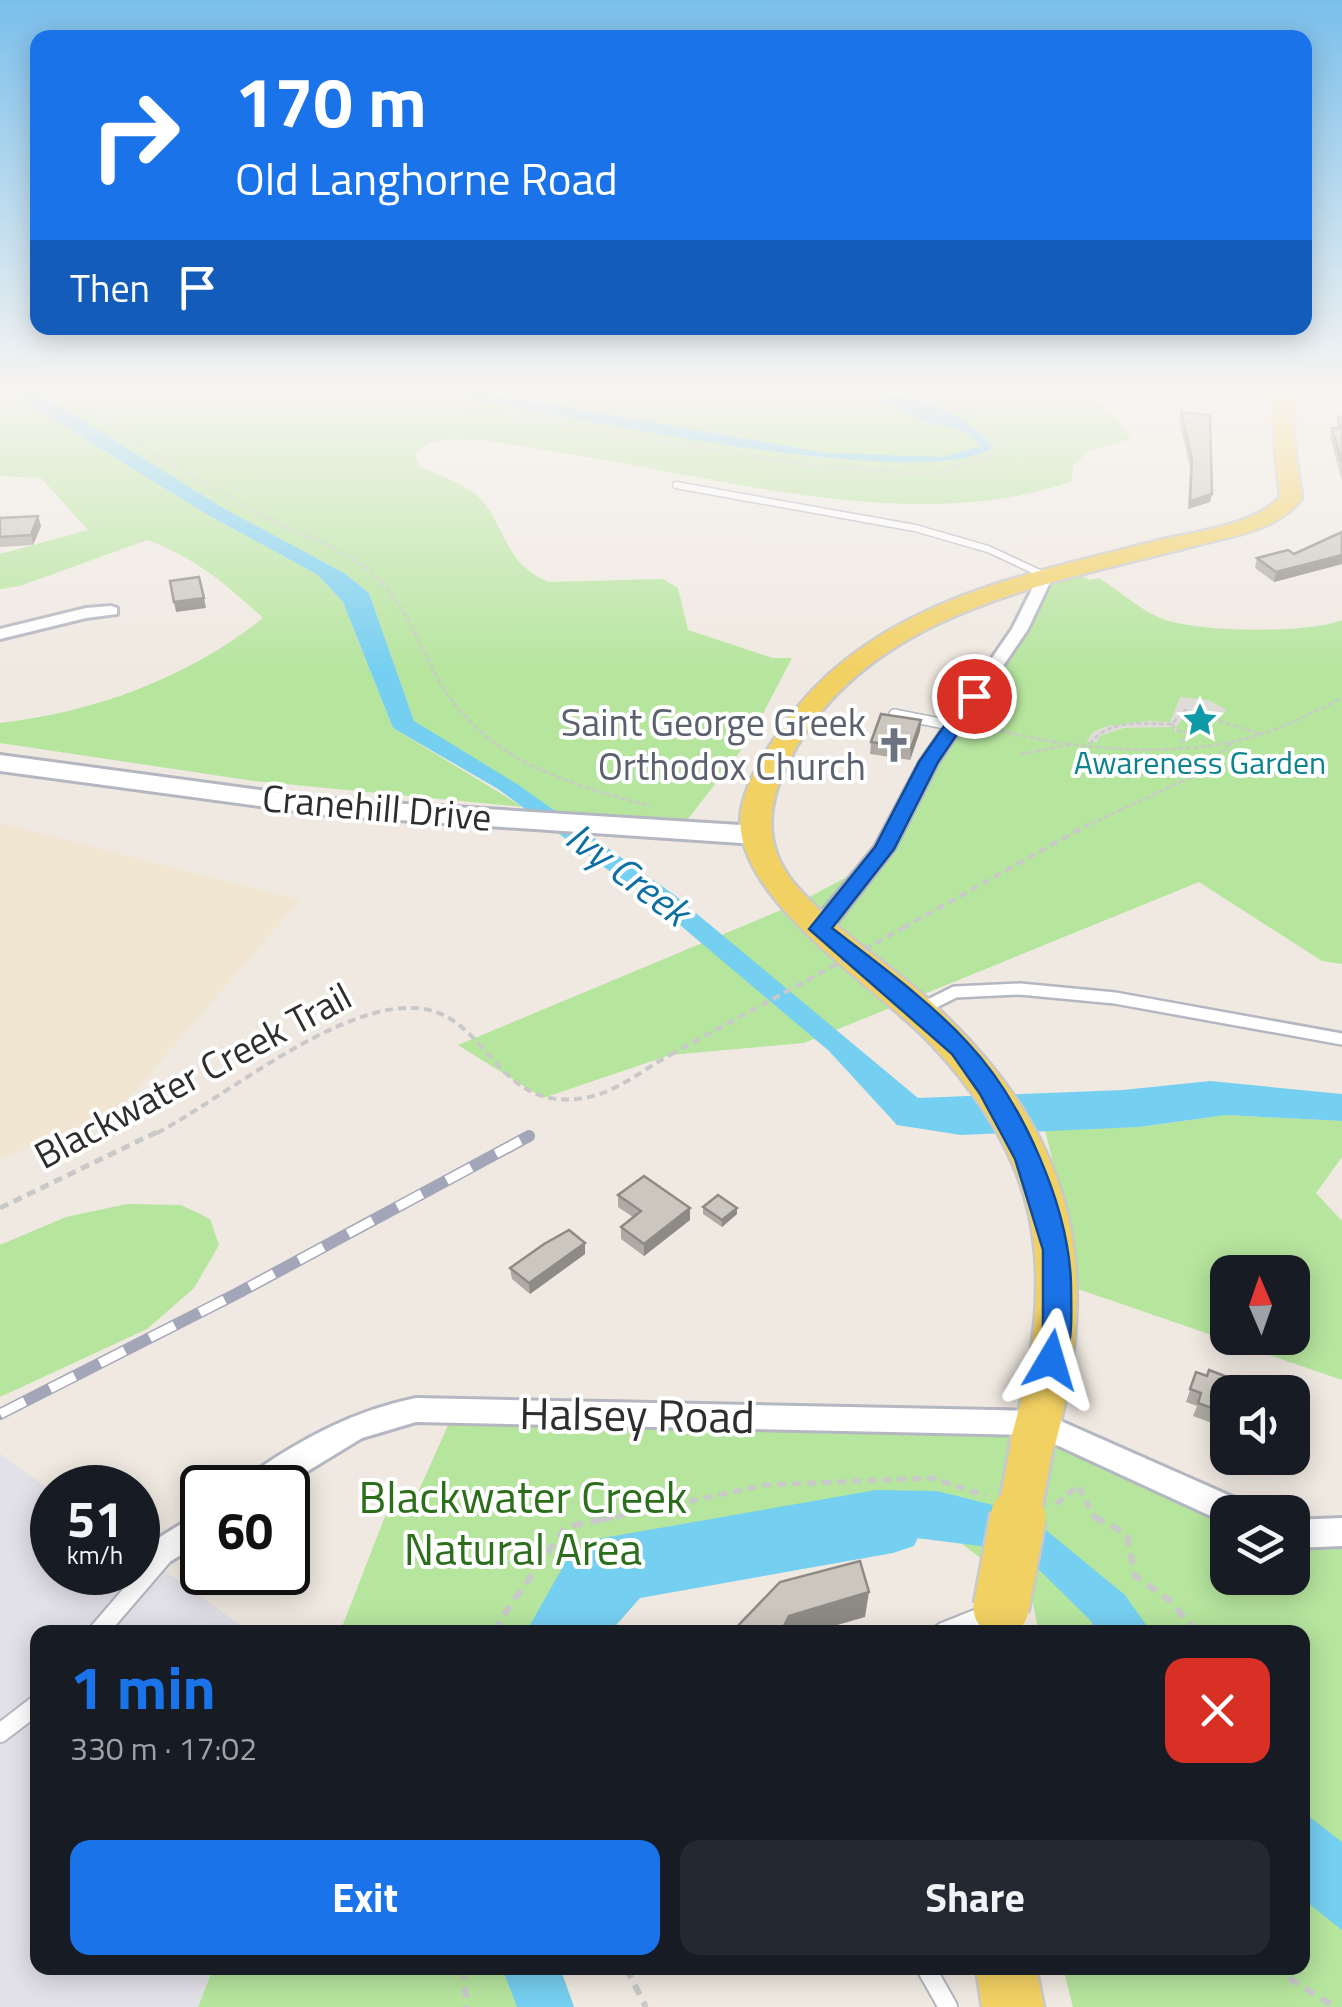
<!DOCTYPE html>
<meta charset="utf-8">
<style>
:root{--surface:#171b24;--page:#242831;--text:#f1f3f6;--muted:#9ea1a6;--accent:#1a73e8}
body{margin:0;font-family:"Titillium Web",sans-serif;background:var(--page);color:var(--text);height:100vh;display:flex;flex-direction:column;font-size:38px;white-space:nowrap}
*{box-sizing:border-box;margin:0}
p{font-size:32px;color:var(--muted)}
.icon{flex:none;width:55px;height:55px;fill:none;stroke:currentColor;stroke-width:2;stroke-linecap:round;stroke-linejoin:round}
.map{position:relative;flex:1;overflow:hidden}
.details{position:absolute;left:30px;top:1625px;width:1280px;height:350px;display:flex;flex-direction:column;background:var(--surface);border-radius:20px;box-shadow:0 5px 25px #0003}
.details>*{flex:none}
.guide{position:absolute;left:30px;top:30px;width:1282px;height:305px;border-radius:20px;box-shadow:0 5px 25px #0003;background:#1a73e8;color:#fff;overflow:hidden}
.needle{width:65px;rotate:358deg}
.buttons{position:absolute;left:1210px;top:1255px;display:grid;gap:20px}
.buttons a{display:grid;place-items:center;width:100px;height:100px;border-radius:20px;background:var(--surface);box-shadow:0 5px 25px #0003;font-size:50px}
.speed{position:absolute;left:30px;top:1465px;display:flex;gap:20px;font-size:50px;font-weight:700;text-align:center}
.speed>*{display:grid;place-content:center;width:130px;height:130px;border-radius:50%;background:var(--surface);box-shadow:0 5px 25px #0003;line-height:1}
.speed small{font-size:25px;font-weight:400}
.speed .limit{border:5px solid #111;border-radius:15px;background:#fff;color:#111}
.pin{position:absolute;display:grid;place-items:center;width:85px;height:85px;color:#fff;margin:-42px;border:5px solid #fff;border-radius:50%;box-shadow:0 2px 10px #0007}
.me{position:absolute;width:110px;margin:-55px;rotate:7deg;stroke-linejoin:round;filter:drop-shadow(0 0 8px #0008)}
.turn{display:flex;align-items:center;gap:35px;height:210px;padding:0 40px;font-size:45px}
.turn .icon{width:130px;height:130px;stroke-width:2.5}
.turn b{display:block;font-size:70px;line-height:85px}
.then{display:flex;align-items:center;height:95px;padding:0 40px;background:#0003;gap:20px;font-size:38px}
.round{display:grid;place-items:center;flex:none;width:105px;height:105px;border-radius:20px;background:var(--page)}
.head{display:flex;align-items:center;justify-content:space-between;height:170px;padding:0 40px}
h1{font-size:60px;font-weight:700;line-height:75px;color:var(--accent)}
.action{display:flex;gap:20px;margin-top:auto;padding:20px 40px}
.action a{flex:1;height:115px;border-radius:20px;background:var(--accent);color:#fff;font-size:40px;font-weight:700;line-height:115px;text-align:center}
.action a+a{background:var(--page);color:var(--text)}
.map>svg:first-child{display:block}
.industrial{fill:#e3e1e8}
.education{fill:#f0e6d1}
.green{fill:#b6e59e;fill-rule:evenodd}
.plaza{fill:#dfdcd8}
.water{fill:#75cff0}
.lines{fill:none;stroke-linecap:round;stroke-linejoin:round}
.river{fill:#75cff0;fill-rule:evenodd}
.service-far3-casing{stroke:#b4b7c1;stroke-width:9}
.service-far2-casing{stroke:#b4b7c1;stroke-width:12}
.service-far1-casing{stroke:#b4b7c1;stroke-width:16}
.service-casing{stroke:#b4b7c1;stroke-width:22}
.minor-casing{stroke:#b4b7c1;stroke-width:6}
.secondary-casing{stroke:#b4b7c1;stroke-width:6}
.primary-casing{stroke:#c9c9c9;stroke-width:5}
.path-far3{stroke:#c9c9c9;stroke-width:2.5;stroke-dasharray:5 2.5;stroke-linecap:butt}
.path-far2{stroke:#c9c9c9;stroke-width:4;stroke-dasharray:8 5;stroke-linecap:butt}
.path-far1{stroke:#c9c9c9;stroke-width:5;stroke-dasharray:9 6;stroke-linecap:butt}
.path{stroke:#c9c9c9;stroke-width:6;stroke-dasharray:11 8;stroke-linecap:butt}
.service-far3{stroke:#fff;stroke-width:6}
.service-far2{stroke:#fff;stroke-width:9}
.service-far1{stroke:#fff;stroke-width:11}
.service{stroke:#fff;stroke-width:18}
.minor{fill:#fff;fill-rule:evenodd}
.secondary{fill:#fff;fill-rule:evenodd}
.primary{fill:#f2d163;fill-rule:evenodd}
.rail-casing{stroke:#a3a6b8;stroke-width:12}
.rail{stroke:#fff;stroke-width:9;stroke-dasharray:28;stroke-linecap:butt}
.primary-bridge-far1-casing{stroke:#c9c9c9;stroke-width:48;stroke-linecap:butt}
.primary-bridge-casing{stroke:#c9c9c9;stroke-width:60;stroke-linecap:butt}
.path-bridge{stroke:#c9c9c9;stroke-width:4;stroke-dasharray:8 5;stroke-linecap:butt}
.primary-bridge-far1{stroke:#f2d163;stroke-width:42}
.primary-bridge{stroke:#f2d163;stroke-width:55}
.wall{fill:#afaba4}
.shaded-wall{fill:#8e8b86}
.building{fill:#cbc7bf;stroke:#8e8b86;stroke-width:2.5}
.route{fill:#1a73e8;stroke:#114b97;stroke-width:2.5}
.labels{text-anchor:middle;stroke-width:8;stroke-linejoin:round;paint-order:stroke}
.far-culture-label{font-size:32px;fill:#0d838f;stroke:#fff}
.worship-label{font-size:38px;fill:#5b616d;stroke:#fff;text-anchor:end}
.street-label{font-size:38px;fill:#2e2e2e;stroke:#fff}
.water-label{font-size:40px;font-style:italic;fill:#0d6fa3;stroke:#fff}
.near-street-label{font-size:45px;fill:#2e2e2e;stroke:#fff}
.near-park-label{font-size:45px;fill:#2c6e1b;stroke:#fff}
</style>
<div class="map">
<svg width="1342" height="2007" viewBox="0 0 1342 2007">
<rect width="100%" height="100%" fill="#efe9e1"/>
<path class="industrial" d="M0 1454 52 1491V1572H138V1552L250 1632H38V1968H212L198 2007H0Z"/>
<path class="education" d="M0 823 300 900 122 1106 0 1160Z"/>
<g class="green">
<path d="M0 391H7L208 515 318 575 343 602 393 728 523 807 254 781 0 743V723C95 712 188 678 263 618 227 585 195 557 147 540L20 586 0 589V554L88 530 41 478 0 476Z"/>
<path d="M35 391H431L722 444 823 458 945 461 986 452 974 427 890 391H1085L1110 411 1131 439 1089 451 1073 465 1072 481C1001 507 923 507 847 500 752 491 658 468 563 453 524 447 482 437 442 440 432 441 423 446 415 452L419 466C437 475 464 483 477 496 507 524 502 563 549 582L663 579 678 588 688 630 773 658H792L749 740 688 819 556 812 414 721 369 593 344 573 225 509Z"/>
<path d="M475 391H862L918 419 966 432 982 446 943 457 826 453Z"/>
<path d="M1072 571 1090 580 1099 578C1118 590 1137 607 1158 617 1192 633 1308 634 1342 620V964L1322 961 1199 882 804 1043 670 1055 543 1098 458 1045 798 903 873 863 1044 578Z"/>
<path d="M1226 1115 1342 1121V1157L1316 1193 1342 1221V1380L1078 1289 1072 1239 1045 1130 1139 1127ZM1228 1272H1292V1338H1228Z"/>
<path d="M127 1204 181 1205 210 1219 219 1245 194 1288 147 1329 0 1397V1245L66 1217Z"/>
<path d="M454 1412 1038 1423 1233 1512H1228V1578H1292L1293 1535 1342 1542V2007H1073L1063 1968H1302V1632H1039L1031 1596 958 1541 863 1534 623 1573 570 1632H340L386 1514 419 1490Z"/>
<path d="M213 1968H560L574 2007H198Z"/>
</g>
<path class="plaza" d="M1180 697 1208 700 1227 710 1199 725 1183 719 1176 727 1179 732H1175L1174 727 1124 728 1100 736 1097 742H1086L1093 732 1107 726 1147 721 1170 722Z"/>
<g class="water">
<path d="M7 391H35L225 509 344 573 369 593 414 721 517 784 673 894 918 1098 1123 1090 1210 1081 1342 1094V1121L1226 1115 1139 1127 961 1135 897 1125 829 1051 661 909 498 789 393 728 343 602 318 575 208 515Z"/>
<path d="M431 391H475L826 453 943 457 981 446 966 432 918 419 862 391C904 391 968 411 992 448 921 496 529 409 431 391Z"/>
<path d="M876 1490 937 1491 1025 1513 1125 1595 1151 1632H1095L1091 1621 1020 1551 885 1534 781 1535 609 1573 570 1619 567 1632H526L569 1556 597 1539Z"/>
<path d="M1302 1811 1342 1842V1930L1303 1899Z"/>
<path d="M502 1968H560L574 2007H517Z"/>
</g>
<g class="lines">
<path class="river" d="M893 1501 914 1508 923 1527 914 1546 893 1553 640 1598 610 1632H539C554 1597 588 1559 623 1545Z"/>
<defs>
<path id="service-far3" d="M676 485 915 528 988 549 1048 577"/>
<path id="service-far2" d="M894 714 955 726"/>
<path id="service-far1" d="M919 1010 955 992 1020 989 1115 998 1342 1039"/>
<g id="service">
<path d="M98 1632 171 1547"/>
<path d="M943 1632 988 1614"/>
<path d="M0 1733 38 1704"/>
<path d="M926 1968 948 2007"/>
</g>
<g id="minor">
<path d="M1039 575 1052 578 1028 629 938 762 894 849 828 934H812L809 929 812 924 875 847 920 762 1012 629Z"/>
<path d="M111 606 117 608V614L86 618 0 639V629L86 608Z"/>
<path d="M416 1398 1038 1411 1244 1502 1249 1512H1228V1524L1035 1435 416 1422 362 1438 280 1488H240L244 1479C297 1441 352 1411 416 1398Z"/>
<path d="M202 1511V1542L171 1561 160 1557 155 1547 160 1537Z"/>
<path d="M1342 1518V1546L1292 1548V1520Z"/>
</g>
<path id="secondary" d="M0 755 326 799 756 826 766 829 770 835 766 841 756 844 326 815 0 771Z"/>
<g id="primary">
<path d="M1274 391H1294V441L1302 498C1278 531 1231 536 1194 546 1044 585 858 613 785 769 766 809 765 847 793 882 832 929 886 961 930 1001 1073 1132 1104 1261 1055 1445L1048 1459 1032 1465 1016 1459 1009 1445C1031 1370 1046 1292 1029 1214 1015 1150 976 1092 932 1045 878 986 723 894 742 806 749 776 766 751 783 726 871 601 1022 576 1160 540 1198 531 1252 526 1280 497L1274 441Z"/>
<path d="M976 1968H1036L1044 2007H982Z"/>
</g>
</defs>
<use href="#service-far3" class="service-far3-casing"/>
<use href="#service-far2" class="service-far2-casing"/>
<use href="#service-far1" class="service-far1-casing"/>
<use href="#service" class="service-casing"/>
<use href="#minor" class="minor-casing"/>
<use href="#secondary" class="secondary-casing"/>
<use href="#primary" class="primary-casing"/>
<g class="path-far3">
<path d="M59 391C125 438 195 479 267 517 299 535 338 546 368 570 401 597 418 640 437 677 481 759 567 784 651 806"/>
<path d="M382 391 440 405 823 467 933 474 998 451 1002 444 973 415 908 391"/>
<path d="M1172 724 1176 730 1188 733 1189 739 1182 741 1185 746"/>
<path d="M978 725C1058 747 1154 759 1236 741 1273 733 1308 715 1342 698"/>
<path d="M1090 744C1109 718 1143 724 1172 724L1185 710 1261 734"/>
<path d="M1021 754 1069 745"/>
<path d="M1084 827 1195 775 1233 742"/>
</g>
<g class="path-far2">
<path d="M903 928 1089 824"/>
<path d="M157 1133C227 1096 336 1004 415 1008 490 1011 493 1117 589 1097 618 1091 644 1069 670 1055"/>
</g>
<g class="path-far1">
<path d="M0 1208 161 1130"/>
<path d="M1056 1504 1078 1486 1096 1520"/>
<path d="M601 1520 765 1485 933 1478 986 1496"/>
</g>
<g class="path">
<path d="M1094 1517 1127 1534 1134 1575 1169 1600 1197 1632"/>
<path d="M496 1632 500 1620 566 1527 613 1517"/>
<path d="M463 1968 467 2007"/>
<path d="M626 1968 646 2007"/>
<path d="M1273 1968 1335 2007"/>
</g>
<use href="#service-far3" class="service-far3"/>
<use href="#service-far2" class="service-far2"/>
<use href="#service-far1" class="service-far1"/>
<use href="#service" class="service"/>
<use href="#minor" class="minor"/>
<use href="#secondary" class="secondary"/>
<use href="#primary" class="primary"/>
<defs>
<path id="rail" d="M0 1414 238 1293 529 1136"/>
</defs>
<use href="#rail" class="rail-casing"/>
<use href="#rail" class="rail"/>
<defs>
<path id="primary-bridge-far1" d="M1018 1520 1032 1445"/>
<path id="primary-bridge" d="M1001 1608 1018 1517"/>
</defs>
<use href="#primary-bridge-far1" class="primary-bridge-far1-casing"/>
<use href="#primary-bridge" class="primary-bridge-casing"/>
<path class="path-bridge" d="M670 1055 903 928"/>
<use href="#primary-bridge-far1" class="primary-bridge-far1"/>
<use href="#primary-bridge" class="primary-bridge"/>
</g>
<g class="wall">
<path d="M1181 412 1210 502 1188 509 1190 467 1179 420Z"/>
<path d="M1342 413V481L1330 437 1332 428 1336 429 1338 417H1341Z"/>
<path d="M38 516 41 526 33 545 0 547V518Z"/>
<path d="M1342 532V564L1274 582 1255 568 1257 558 1294 554Z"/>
<path d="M921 720 920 731 910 760 870 754 871 742Z"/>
<path d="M618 1195 690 1208V1220L644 1256 621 1239V1227L633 1217 618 1207Z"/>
<path d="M703 1207 737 1214 722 1227 703 1214Z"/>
<path d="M585 1243V1254L530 1294 512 1279 510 1268Z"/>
<path d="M1196 1372 1228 1392V1429L1193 1416 1197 1406 1186 1402Z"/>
</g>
<g class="shaded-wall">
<path d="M1212 494 1210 502 1188 509 1190 501Z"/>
<path d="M38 516 41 526 33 545 31 535Z"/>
<path d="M1342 555V564L1274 582 1276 572Z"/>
<path d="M204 598 206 608 176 612 174 602Z"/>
<path d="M921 720 920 731 910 760 911 748Z"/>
<path d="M690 1208V1220L644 1256V1244Z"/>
<path d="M737 1208V1214L722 1227V1220Z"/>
<path d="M585 1243V1254L530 1294 529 1283Z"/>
<path d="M869 1592 865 1617 813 1632H781L789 1616Z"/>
</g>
<g class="building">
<path d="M1181 412 1210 415 1212 494 1190 501 1192 459Z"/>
<path d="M1338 417H1342V463L1332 428 1340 429Z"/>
<path d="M38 516 31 535 0 537V518Z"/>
<path d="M1342 532V555L1276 572 1257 558 1288 550 1294 554Z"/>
<path d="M199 577 204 598 174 602 170 581Z"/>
<path d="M881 714 921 720 911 748 871 742Z"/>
<path d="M644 1176 690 1208 644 1244 621 1227 641 1211 618 1195Z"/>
<path d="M718 1195 737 1208 722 1220 703 1207Z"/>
<path d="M569 1230 585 1243 529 1283 510 1268 544 1244Z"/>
<path d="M1209 1370 1254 1387 1253 1392H1228V1414L1198 1403 1201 1393 1190 1389 1196 1372 1207 1376Z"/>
<path d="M860 1561 869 1592 789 1616 781 1632H732L780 1582Z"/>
</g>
<linearGradient id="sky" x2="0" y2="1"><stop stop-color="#7abfeb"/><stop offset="0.58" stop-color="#f8f5f2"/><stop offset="1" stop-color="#f8f5f2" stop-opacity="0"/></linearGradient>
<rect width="1342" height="672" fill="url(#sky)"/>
<path class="route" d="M974 691 983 696 938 762 894 849 832 928C878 964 927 999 967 1042 1022 1100 1069 1206 1071 1285 1071 1313 1074 1343 1061 1369L1051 1372 1041 1369 1037 1360 1043 1329V1250L1015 1159 980 1094 952 1054 809 929 875 847 919 762 968 692Z"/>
<defs>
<symbol id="sight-bare" viewBox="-9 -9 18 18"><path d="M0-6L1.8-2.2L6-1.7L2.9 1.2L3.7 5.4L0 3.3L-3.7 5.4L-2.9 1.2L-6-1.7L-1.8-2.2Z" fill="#0f9aa8" stroke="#fff" stroke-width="2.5" paint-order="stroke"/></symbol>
<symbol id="church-bare" viewBox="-9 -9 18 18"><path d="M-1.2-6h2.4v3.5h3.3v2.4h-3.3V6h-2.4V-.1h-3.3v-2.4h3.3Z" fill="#6b7280" stroke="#fff" stroke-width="2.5" paint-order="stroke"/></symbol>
</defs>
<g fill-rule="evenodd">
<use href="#sight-bare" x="1175" y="695" width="50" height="50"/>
<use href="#church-bare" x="869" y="720" width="50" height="50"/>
</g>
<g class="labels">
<g class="far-culture-label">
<text x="1200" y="774">Awareness Garden</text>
</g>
<g class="worship-label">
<text x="866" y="736">Saint George Greek<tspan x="866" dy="44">Orthodox Church</tspan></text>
</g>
<g class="street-label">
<text transform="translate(377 808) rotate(5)" y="13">Cranehill Drive</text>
<text transform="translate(193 1076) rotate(-28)" y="13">Blackwater Creek Trail</text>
</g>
<g class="water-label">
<text transform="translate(628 874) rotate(37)" y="14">Ivy Creek</text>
</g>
<g class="near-street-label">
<text transform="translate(637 1415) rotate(1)" y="16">Halsey Road</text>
</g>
<g class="near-park-label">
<text x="523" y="1513">Blackwater Creek<tspan x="523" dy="52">Natural Area</tspan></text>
</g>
</g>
</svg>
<div class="buttons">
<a><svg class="needle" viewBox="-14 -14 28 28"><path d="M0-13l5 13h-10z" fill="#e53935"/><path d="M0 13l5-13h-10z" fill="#9ea1a6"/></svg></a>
<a><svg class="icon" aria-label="sound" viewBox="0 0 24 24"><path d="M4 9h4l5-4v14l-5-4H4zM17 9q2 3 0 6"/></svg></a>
<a><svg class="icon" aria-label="layers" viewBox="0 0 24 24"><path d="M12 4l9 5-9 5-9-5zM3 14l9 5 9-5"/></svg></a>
</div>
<div class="speed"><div>51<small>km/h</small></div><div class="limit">60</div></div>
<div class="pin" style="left:974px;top:696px;background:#d93025"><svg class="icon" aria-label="arrive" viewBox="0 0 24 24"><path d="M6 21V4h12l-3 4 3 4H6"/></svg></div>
<svg class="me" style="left:1051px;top:1360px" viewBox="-20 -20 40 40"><path d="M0-17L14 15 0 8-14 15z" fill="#1a73e8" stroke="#fff" stroke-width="4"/></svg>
<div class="guide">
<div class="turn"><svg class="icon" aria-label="right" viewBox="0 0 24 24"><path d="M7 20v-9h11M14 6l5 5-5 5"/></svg><div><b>170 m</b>Old Langhorne Road</div></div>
<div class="then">Then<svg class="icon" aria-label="arrive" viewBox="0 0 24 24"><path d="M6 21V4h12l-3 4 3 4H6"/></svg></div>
</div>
<section class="details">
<div class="head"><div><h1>1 min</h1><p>330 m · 17:02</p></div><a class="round" style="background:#d93025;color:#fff"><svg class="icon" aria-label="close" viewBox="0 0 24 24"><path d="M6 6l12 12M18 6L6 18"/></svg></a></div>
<div class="action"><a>Exit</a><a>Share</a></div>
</section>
</div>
